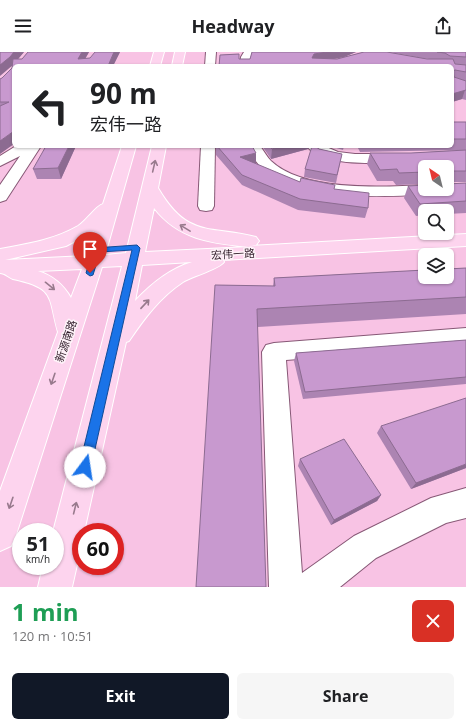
<!DOCTYPE html>
<meta charset="utf-8">
<style>
:root{--surface:#fff;--page:#f6f6f6;--text:#202124;--muted:#757577;--accent:#111827}
body{margin:0;font-family:"Open Sans","Noto Sans SC",sans-serif;background:var(--page);color:var(--text);height:100vh;display:flex;flex-direction:column;font-size:15px;white-space:nowrap}
*{box-sizing:border-box;margin:0}
p{font-size:13px;color:var(--muted)}
.icon{flex:none;width:22px;height:22px;fill:none;stroke:currentColor;stroke-width:2;stroke-linecap:round;stroke-linejoin:round}
.map{position:relative;height:535px;overflow:hidden}
.panel{display:flex;flex-direction:column;background:var(--surface);flex:1}
.panel>*{flex:none}
.banner{position:absolute;left:12px;top:12px;width:442px;height:84px;border-radius:6px;box-shadow:0 1px 3px #0004;background:#fff;color:var(--text);overflow:hidden}
.needle{width:26px;rotate:325deg}
.controls{position:absolute;left:418px;top:108px;display:grid;gap:8px}
.controls a{display:grid;place-items:center;width:36px;height:36px;border-radius:6px;background:var(--surface);box-shadow:0 1px 3px #0004;font-size:20px}
.speed{position:absolute;left:12px;top:471px;display:flex;gap:8px;font-size:20px;font-weight:700;text-align:center}
.speed>*{display:grid;place-content:center;width:52px;height:52px;border-radius:50%;background:var(--surface);box-shadow:0 1px 3px #0004;line-height:1}
.speed small{font-size:10px;font-weight:400}
.speed .limit{border:6px solid #d22;background:#fff;color:#111}
.pin{position:absolute;display:grid;place-items:center;width:34px;height:34px;color:#fff;margin:-41px -17px;border-radius:50% 50% 50% 0;rotate:-45deg;box-shadow:0 0 4px #0007}
.pin .icon{rotate:45deg}
.me{position:absolute;width:44px;margin:-22px;rotate:14deg;stroke-linejoin:round;filter:drop-shadow(0 0 3px #0008)}
.turn{display:flex;align-items:center;gap:14px;height:84px;padding:0 12px;font-size:18px}
.turn .icon{width:52px;height:52px;stroke-width:2.5}
.turn b{display:block;font-size:28px;line-height:34px}
.round{display:grid;place-items:center;flex:none;width:42px;height:42px;border-radius:6px;background:var(--page)}
.headline{display:flex;align-items:center;justify-content:space-between;height:68px;padding:0 12px}
h1{font-size:24px;font-weight:700;line-height:30px;color:#1e9e55}
.primary-button{display:flex;gap:8px;margin-top:auto;padding:8px 12px}
.primary-button a{flex:1;height:46px;border-radius:6px;background:var(--accent);color:#fff;font-size:16px;font-weight:700;line-height:46px;text-align:center}
.primary-button a+a{background:var(--page);color:var(--text)}
header{display:flex;justify-content:space-between;align-items:center;height:52px;padding:0 12px;background:var(--surface);font-size:18px;font-weight:700}
.map>svg:first-child{display:block}
.lines{fill:none;stroke-linecap:round;stroke-linejoin:round}
.minor-casing{stroke:#875876;stroke-width:2}
.major-casing{stroke:#fff;stroke-width:2}
.minor{fill:#fff;fill-rule:evenodd}
.major{fill:#fdd4ee;fill-rule:evenodd}
.wall{fill:#ac84b2}
.shaded-wall{fill:#8c6b91}
.building{fill:#c899cf;stroke:#8c6b91}
.oneway{stroke:#987a8d}
.route{fill:#1a73e8;stroke:#114b97}
.labels{text-anchor:middle;stroke-width:3;stroke-linejoin:round;paint-order:stroke}
.street-label{font-size:11px;fill:#331f2c;stroke:#fef3f9}
</style>
<header><svg class="icon" aria-label="menu" viewBox="0 0 24 24"><path d="M4 6h16M4 12h16M4 18h16"/></svg>Headway<svg class="icon" aria-label="share" viewBox="0 0 24 24"><path d="M12 15V3M7 8l5-5 5 5M5 13v7h14v-7"/></svg></header>
<div class="map">
<svg width="466" height="535" viewBox="0 0 466 535">
<rect width="100%" height="100%" fill="#f8c3e4"/>
<g class="lines">
<defs>
<g id="minor">
<path d="M206 0H216L215 14H205Z"/>
<path d="M244 0H254L251 5 250 14H240L241 5Z"/>
<path d="M16 94H41L6 148 0 150V133L20 104 0 114V104Z"/>
<path d="M201 94H215L214 154 212 158 206 159 200 158 198 154Z"/>
<path d="M246 94H260C264 99 267 105 271 109 304 140 383 135 425 133V137H447V134L449 137 447 140 441 142C385 144 309 152 262 116 256 111 251 101 246 94Z"/>
<path d="M307 94H324L338 100 355 102H399L404 103 406 106 404 109 399 110C377 111 321 115 307 94Z"/>
<path d="M466 276V294L286 308 302 521 354 484 431 446 466 436V466L446 471 376 506 340 535H269L262 300 266 293 274 291Z"/>
</g>
<g id="major">
<path d="M154 0H164L160 14H150Z"/>
<path d="M175 0H185L182 14H172Z"/>
<path d="M122 94H136L105 203 126 201 152 94H166L158 136C188 187 209 173 256 185L259 189 256 193 251 194 466 182V194L223 208 224 210C219 217 193 224 183 230 160 245 144 267 129 289L126 290 84 480H81V495L72 535H38L43 514H55V480H53L122 214 102 215 16 483 11 494 0 499V439L58 280C48 245 56 236 13 227 8 225 5 221 0 221V197C27 192 54 188 78 174 86 169 96 154 103 152ZM154 156C179 188 211 191 249 195L145 200ZM94 179 86 204 5 208 66 194ZM192 210C169 217 151 232 135 249L142 213ZM82 217 71 246C63 232 53 224 38 219Z"/>
</g>
</defs>
<use href="#minor" class="minor-casing"/>
<use href="#major" class="major-casing"/>
<use href="#minor" class="minor"/>
<use href="#major" class="major"/>
</g>
<g class="wall">
<path d="M0 0H24L18 7H22L28 0H89L85 7 120 0 113 14H14L0 102V27L2 26 12 16V14Z"/>
<path d="M252 0H356L344 5 331 7H337L364 0H387L429 7 389 0H466V48L462 47 452 50V14H219L220 3 239 2V7H250Z"/>
<path d="M452 70H466V130H448L447 132V115H425V132L396 133 393 129H377L367 112 370 101H411L459 98 360 100 357 94H452Z"/>
<path d="M76 94 61 127H37L33 117Z"/>
<path d="M216 94H252L256 111 254 112 300 130 334 137 368 156 365 166 298 158 242 133 216 103Z"/>
<path d="M262 94H309L308 97 271 107Z"/>
<path d="M330 94H344L343 98Z"/>
<path d="M319 97 342 102 336 131 304 125 305 117Z"/>
<path d="M466 131V161L447 162V159H425V163L416 164 404 146 408 134Z"/>
<path d="M466 216V262L258 275 215 233 273 234 274 226Z"/>
<path d="M466 288V332L303 347 294 309 296 301Z"/>
<path d="M381 374 466 416 411 437 377 381Z"/>
<path d="M300 407 381 443 377 449 331 473 298 414Z"/>
</g>
<g class="shaded-wall">
<path d="M14 0H24L13 13 0 24V13Z"/>
<path d="M82 0H89L81 14 78 7Z"/>
<path d="M114 0H120L113 14H108Z"/>
<path d="M327 0H356L344 5 313 11 312 6 314 2Z"/>
<path d="M465 38 462 47 452 50V42Z"/>
<path d="M14 79V92L0 102V89Z"/>
<path d="M69 94H76L61 127 58 116Z"/>
<path d="M283 94H309L308 97 271 107 272 97Z"/>
<path d="M256 101V111L240 116V105Z"/>
<path d="M466 412V416L411 437 416 431Z"/>
<path d="M381 443 377 449 331 473 334 468Z"/>
</g>
<g class="building">
<path d="M0 0H14L10 5 0 13Z"/>
<path d="M28 0H82L78 7 90 6 95 0H114L108 14H14V79L0 89V54L9 50H0V27L2 26 12 16 13 7H22Z"/>
<path d="M252 0H327L314 2 312 6 337 7 364 0H387L427 7H453L455 12 466 13V20L455 18 453 19 454 25 466 29V38L452 42V14H219L220 3 239 2V7H250Z"/>
<path d="M437 0H466V5L450 4 445 1Z"/>
<rect x="452" y="70" width="14" height="17"/>
<path d="M46 94H69L58 116 33 117Z"/>
<path d="M217 94H252L256 101 240 105 300 130 301 126 335 133 334 137 369 141 368 156 300 147 242 123Z"/>
<path d="M270 94H283L272 97Z"/>
<path d="M312 94H315L319 97 342 102 337 123 305 117Z"/>
<path d="M466 98V119H452L450 124H447V115H425V120L399 121 397 117 380 118 370 101H411Z"/>
<path d="M466 131V149L420 152 408 134 425 133V137H447V132Z"/>
<path d="M466 216V245L257 257 266 535H196L215 233 275 234 274 226 425 218V225H447V217Z"/>
<path d="M466 288V325L305 340 296 301Z"/>
<path d="M466 346V412L416 431 381 374Z"/>
<path d="M344 387 381 443 334 468 300 407Z"/>
</g>
<defs><path id="oneway-shaft" d="M-6 0H5M1.5-3L5.5 0L1.5 3" fill="none" stroke-width="1.6" stroke-linecap="round" stroke-linejoin="round"/></defs>
<g class="oneway">
<use href="#oneway-shaft" transform="translate(154 114) rotate(-77)"/>
<use href="#oneway-shaft" transform="translate(185 176) rotate(-149)"/>
<use href="#oneway-shaft" transform="translate(50 234) rotate(39)"/>
<use href="#oneway-shaft" transform="translate(145 252) rotate(-47)"/>
<use href="#oneway-shaft" transform="translate(53 327) rotate(109)"/>
<use href="#oneway-shaft" transform="translate(11 451) rotate(109)"/>
<use href="#oneway-shaft" transform="translate(75 456) rotate(-76)"/>
</g>
<path class="route" d="M137 193 140 196 91 415 89 419 85 420 80 419 79 415 132 198 100 200 93 223 90 224 86 221 94 196Z"/>
<g class="labels">
<g class="street-label">
<text transform="translate(233 202) rotate(-3)" y="4">宏伟一路</text>
<text transform="translate(66 289) rotate(-71)" y="4">新源南路</text>
</g>
</g>
</svg>
<div class="controls">
<a><svg class="needle" viewBox="-14 -14 28 28"><path d="M0-13l5 13h-10z" fill="#e53935"/><path d="M0 13l5-13h-10z" fill="#757577"/></svg></a>
<a><svg class="icon" aria-label="search" viewBox="0 0 24 24"><circle cx="10" cy="10" r="6"/><path d="M15 15l6 6"/></svg></a>
<a><svg class="icon" aria-label="layers" viewBox="0 0 24 24"><path d="M12 4l9 5-9 5-9-5zM3 14l9 5 9-5"/></svg></a>
</div>
<div class="speed"><div>51<small>km/h</small></div><div class="limit">60</div></div>
<div class="pin" style="left:90px;top:221px;background:#d93025"><svg class="icon" aria-label="arrive" viewBox="0 0 24 24"><path d="M6 21V4h12l-3 4 3 4H6"/></svg></div>
<svg class="me" style="left:85px;top:415px" viewBox="-20 -20 40 40"><circle r="19" fill="#fff"/><path d="M0-13L10 11 0 6-10 11z" fill="#1a73e8"/></svg>
<div class="banner">
<div class="turn"><svg class="icon" aria-label="left" viewBox="0 0 24 24"><path d="M17 20v-9H6M10 6l-5 5 5 5"/></svg><div><b>90 m</b>宏伟一路</div></div>
</div>
</div>
<section class="panel">
<div class="headline"><div><h1>1 min</h1><p>120 m · 10:51</p></div><a class="round" style="background:#d93025;color:#fff"><svg class="icon" aria-label="close" viewBox="0 0 24 24"><path d="M6 6l12 12M18 6L6 18"/></svg></a></div>
<div class="primary-button"><a>Exit</a><a>Share</a></div>
</section>
